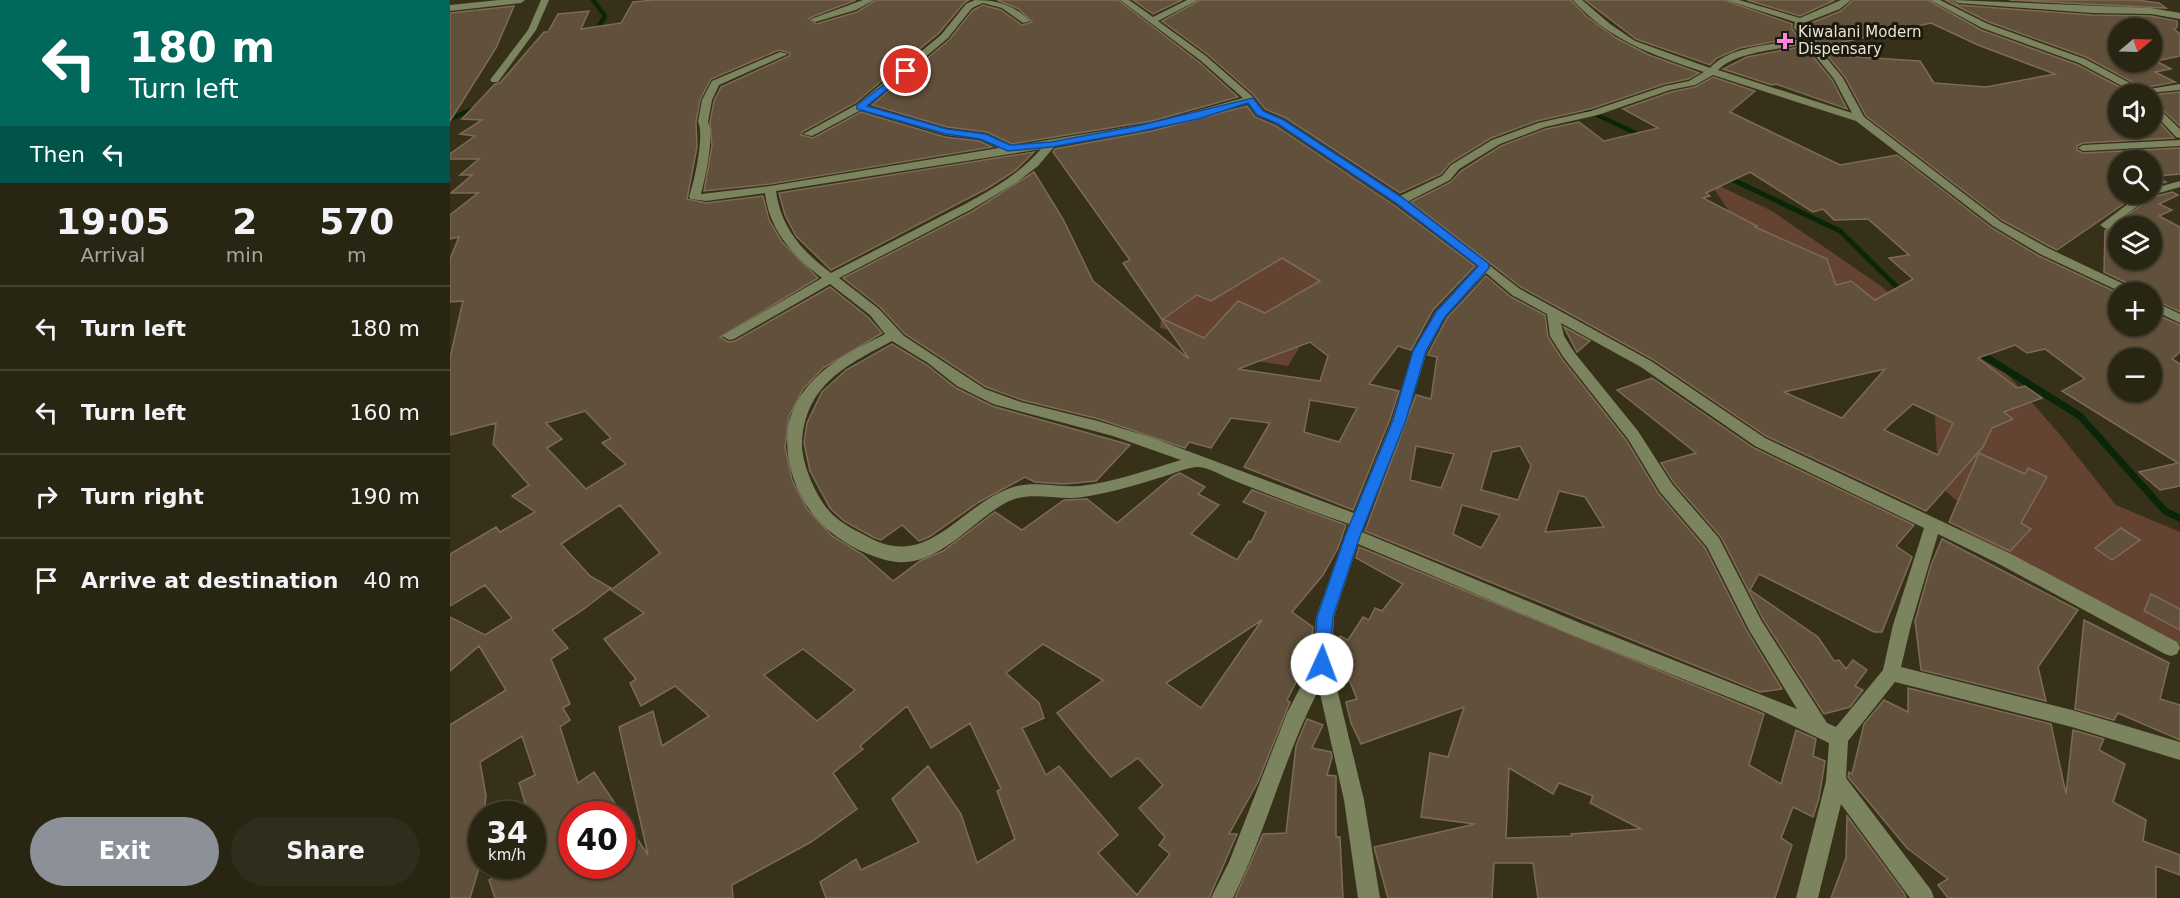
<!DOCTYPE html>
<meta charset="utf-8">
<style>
:root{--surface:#292513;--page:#312d1c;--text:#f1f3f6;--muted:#a5a5a0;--line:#454233;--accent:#8c9099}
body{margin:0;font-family:"DejaVu Sans",sans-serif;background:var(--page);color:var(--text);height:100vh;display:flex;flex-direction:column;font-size:22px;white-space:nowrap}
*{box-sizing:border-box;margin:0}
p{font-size:20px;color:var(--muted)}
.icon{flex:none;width:33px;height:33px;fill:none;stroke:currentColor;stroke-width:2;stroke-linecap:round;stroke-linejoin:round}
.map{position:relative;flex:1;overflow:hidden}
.sheet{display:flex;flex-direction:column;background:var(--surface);width:450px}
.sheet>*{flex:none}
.top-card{background:#00695c;color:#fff;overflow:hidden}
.needle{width:39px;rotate:71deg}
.fabs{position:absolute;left:1658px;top:18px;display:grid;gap:12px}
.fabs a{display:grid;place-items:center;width:54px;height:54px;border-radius:50%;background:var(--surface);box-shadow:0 2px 4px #0004,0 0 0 2px var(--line);font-size:30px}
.speed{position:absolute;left:18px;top:801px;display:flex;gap:12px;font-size:30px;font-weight:700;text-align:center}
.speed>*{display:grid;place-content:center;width:78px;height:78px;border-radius:50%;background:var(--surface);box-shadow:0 2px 4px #0004,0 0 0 2px var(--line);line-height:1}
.speed small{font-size:15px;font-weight:400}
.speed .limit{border:9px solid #d22;background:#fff;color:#111}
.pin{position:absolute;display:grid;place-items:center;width:51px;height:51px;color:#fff;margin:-26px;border:3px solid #fff;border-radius:50%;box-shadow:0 2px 6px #0007}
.me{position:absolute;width:66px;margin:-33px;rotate:2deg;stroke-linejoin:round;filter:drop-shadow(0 0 4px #0008)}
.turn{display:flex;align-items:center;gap:21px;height:126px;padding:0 30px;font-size:27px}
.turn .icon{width:78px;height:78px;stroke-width:2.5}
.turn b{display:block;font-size:42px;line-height:51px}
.then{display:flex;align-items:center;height:57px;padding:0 30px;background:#0003;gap:12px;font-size:22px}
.eta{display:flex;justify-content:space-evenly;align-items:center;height:102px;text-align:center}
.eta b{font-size:36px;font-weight:700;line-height:42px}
.cta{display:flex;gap:12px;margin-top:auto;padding:12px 30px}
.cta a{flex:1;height:69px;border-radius:36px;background:var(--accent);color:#fff;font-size:24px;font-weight:700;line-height:69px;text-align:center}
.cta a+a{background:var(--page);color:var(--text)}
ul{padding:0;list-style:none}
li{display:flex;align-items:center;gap:18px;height:84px;padding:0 30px;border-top:2px solid var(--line)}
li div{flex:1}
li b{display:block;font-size:22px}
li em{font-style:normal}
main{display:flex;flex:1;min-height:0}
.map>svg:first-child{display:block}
.green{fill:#644332}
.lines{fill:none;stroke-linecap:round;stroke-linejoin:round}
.stream-far2{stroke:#0a260a;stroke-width:4.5}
.stream-far1{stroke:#0a260a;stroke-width:5}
.stream{stroke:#0a260a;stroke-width:7}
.building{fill:#61503b;stroke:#7d6b55;stroke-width:1.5;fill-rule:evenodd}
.minor{fill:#7b845f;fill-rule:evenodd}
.route{fill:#1a73e8;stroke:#114b97;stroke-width:1.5}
.poi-dot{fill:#fe85df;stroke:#1c190f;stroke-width:2}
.labels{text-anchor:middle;stroke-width:6;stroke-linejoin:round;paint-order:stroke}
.far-poi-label{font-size:15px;fill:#e7e4d5;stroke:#1c190f;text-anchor:start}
</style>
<main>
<section class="sheet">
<div class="top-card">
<div class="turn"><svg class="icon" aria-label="left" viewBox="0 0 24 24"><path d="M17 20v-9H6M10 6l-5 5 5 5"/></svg><div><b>180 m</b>Turn left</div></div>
<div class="then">Then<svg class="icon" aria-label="left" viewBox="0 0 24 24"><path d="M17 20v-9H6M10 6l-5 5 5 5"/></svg></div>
</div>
<div class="eta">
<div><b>19:05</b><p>Arrival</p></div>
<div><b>2</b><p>min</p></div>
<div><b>570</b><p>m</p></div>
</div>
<ul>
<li><svg class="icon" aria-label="left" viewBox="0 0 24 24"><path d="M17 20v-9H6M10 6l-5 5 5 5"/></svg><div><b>Turn left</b></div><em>180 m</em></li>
<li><svg class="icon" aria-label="left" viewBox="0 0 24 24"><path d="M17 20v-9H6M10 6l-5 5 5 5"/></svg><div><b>Turn left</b></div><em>160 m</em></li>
<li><svg class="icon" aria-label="right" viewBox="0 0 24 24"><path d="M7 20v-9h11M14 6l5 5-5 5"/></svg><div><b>Turn right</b></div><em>190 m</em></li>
<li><svg class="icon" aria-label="arrive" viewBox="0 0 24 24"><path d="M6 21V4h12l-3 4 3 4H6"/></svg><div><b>Arrive at destination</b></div><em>40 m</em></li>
</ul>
<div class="cta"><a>Exit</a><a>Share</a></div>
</section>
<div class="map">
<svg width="1730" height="898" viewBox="0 0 1730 898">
<rect width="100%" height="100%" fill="#373119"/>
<g class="green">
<path d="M1259 181 1322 211 1428 284 1502 341 1558 375 1611 436 1666 505 1730 532V649L1514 533 1509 525V503L1489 485 1485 419 1488 407 1322 276Z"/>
<path d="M864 249 885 304 864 323 838 366 781 357 751 337 710 328 716 280Z"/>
</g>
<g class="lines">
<g class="stream-far2">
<path d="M143 0 155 16 145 33"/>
<path d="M1128 106 1194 137"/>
<path d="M0 119 30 106"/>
</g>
<path class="stream-far1" d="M1277 177 1390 231 1453 293"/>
<path class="stream" d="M1528 352 1630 416 1715 511 1730 518"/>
</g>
<g class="building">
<path d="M205 0H406L359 18 366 24 407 12 426 0H519L514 3 489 33 405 103 352 132 351 135 363 138 411 112 495 137 529 141 542 147 320 184 254 191 262 146 260 122 264 101 271 87 339 56 340 53 329 50 261 79 250 100 246 122 247 147 237 199 256 203 313 196 319 220 332 242 368 278 270 337 278 342 285 341 380 287 418 317 432 333 373 368 353 389 339 416 335 447 342 480 357 509 382 536 412 554 443 581 470 561 493 551 545 512 572 530 614 500 637 499 667 523 723 476 730 473 755 487 748 494 769 505 741 534 787 560 799 541 801 542 816 512 793 502 802 490 896 525 888 548 873 575 842 612 863 627 861 652 837 700 840 702 808 782 779 834H787L759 898H376L370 882 406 859 411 870 469 842 442 799 478 766 511 814 527 863 565 839 547 791 551 789 520 723 481 748 457 706 410 746 413 749 383 773 407 809 361 842 282 885 283 898H45L39 880 62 866H82V852L97 843 76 806 69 783 85 775 72 736 30 762 36 796 34 814H32V858L20 898H0V725L56 690 29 646 0 671V617L35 635 62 618 35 585 0 606V554L46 527 50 532 85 512 62 496 79 485 43 444 46 423 0 435V358L13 301 0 302V259L9 237 0 239V215L28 193H1L22 175H10L29 159H0V154L25 136 10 134 32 120 12 119 45 84 50 83 94 32H98L108 14 139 11 131 29 171 23 183 2ZM135 411 161 438 152 443 176 464 136 489 97 448 112 439 96 423ZM170 505 210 553 161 590 194 613 154 639 186 679 180 683 191 706 225 686 259 716 212 746 203 711 169 727 198 855 172 816V866H122V814H172L144 772 128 783 110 727 120 720 113 708 120 704 101 659 118 648 102 630 134 609 161 588 140 576 111 544ZM812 620 751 708 716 683ZM593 644 653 680 607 713 639 752 661 777 688 758 713 785 689 808 715 837 709 845 720 854 687 895 648 853 668 835 609 766 596 775 572 728 594 718 589 703 556 673ZM353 649 405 690 367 721 314 675Z"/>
<path d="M547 0H668L749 62 788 97 702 121 562 144 537 132 497 127 422 105 499 40 523 10 533 5 551 10 572 25 582 22 569 9Z"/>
<path d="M683 0H732L703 14Z"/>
<path d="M750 0H1121L1136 16 1166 38 1199 55 1249 73 1238 79 1214 84 1140 109 1087 121 1041 138 1000 163 991 174 950 193 836 118 815 109 804 95 757 54 712 21Z"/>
<path d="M1135 0H1274L1342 24V29L1348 37 1290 48 1267 58 1260 65 1186 39Z"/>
<path d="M1297 0H1385L1350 16Z"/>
<path d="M1403 0H1478L1531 30 1628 65 1683 94H1668V128H1701V113L1724 138 1633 143 1627 146V150L1633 153 1730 148V174L1707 176 1716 182 1701 187V160H1668V194H1688L1607 250 1599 246 1552 220 1416 116 1395 77 1377 55 1470 61 1484 83 1536 87 1605 74 1528 45 1481 23 1370 47 1355 28 1356 25 1391 11Z"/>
<path d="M1495 0H1502L1508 5 1642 15 1701 16 1727 21V27L1724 29 1730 34V56L1706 61 1721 69 1705 72 1725 82 1693 88 1636 57 1539 22ZM1668 28H1701V62H1668Z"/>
<path d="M1559 0H1686L1709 3 1716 8Z"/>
<path d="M64 6 46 48 0 121V13Z"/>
<path d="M1355 46 1358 49 1347 53 1361 54 1382 80 1397 109 1326 84 1322 85 1273 69 1297 57Z"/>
<path d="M1263 77 1305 91 1280 112 1390 165 1447 155 1542 228 1589 256 1668 293V326H1701V312L1730 325V352L1722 359 1730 364V486L1710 490 1689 472 1728 463 1612 391 1635 379 1595 349 1577 353 1565 345 1528 358 1567 388 1575 386 1592 398 1554 412 1563 419 1542 428 1533 447 1476 511 1316 436 1202 359 1071 287 961 202 1001 182 1011 171 1051 146 1096 129 1129 122 1154 141 1208 128 1173 109 1221 92 1245 87ZM1300 172 1363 212 1373 209 1384 220 1418 219 1459 255 1439 258 1463 279 1425 300 1401 281 1386 285 1377 259 1305 227 1307 226 1253 198 1260 196 1256 193ZM1668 358H1701V392H1668ZM1435 369 1392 418 1334 392ZM1463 404 1503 423 1488 455 1434 430Z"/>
<path d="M1730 92V126L1701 99V95Z"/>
<path d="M797 106 805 117 826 126 944 205 1025 266 983 310 961 350 948 346 919 384 949 391 940 419 903 510 794 467 820 423 781 418 761 448 739 442 735 448 649 419 572 400 536 387 455 334 430 307 393 278 523 211 584 172 613 219 643 281 739 359 673 263 680 260 603 152 605 149 702 131ZM832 258 870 281 815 313 788 301 754 338 713 319 747 295 761 301ZM860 342 878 356 870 381 788 369ZM860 400 907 408 889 442 854 432Z"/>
<path d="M584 152 566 170 538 188 381 270 346 236 335 215 329 193Z"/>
<path d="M1722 192 1728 195 1709 204 1722 210 1709 216 1730 227V312L1701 298V292H1688L1685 287 1654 272 1655 231 1703 197ZM1668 226H1701V260H1668Z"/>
<path d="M1036 276 1061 297 1095 315 1098 337 1112 359 1176 440 1208 493 1255 548 1297 631 1332 689 1310 692 915 531 966 395 981 399 987 357 978 355 979 352 997 318ZM966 446 1004 454 991 488 960 480ZM1070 446 1081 466 1068 500 1031 490 1042 452ZM1109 491 1135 497 1154 527 1095 532ZM1012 505 1050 515 1031 548 1003 534Z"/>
<path d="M1114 327 1140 341 1127 352Z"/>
<path d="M442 344 477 365 506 388 542 406 680 445 646 481 614 484 585 482 575 477 529 502 479 537 469 541 452 525 431 540 423 537 394 521 380 508 360 471 354 443 357 423 372 392 396 370Z"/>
<path d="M1202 378 1304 448 1464 525 1446 546 1462 557 1432 632H1424L1309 574 1300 590 1368 637 1384 661 1389 660 1396 669 1403 660 1417 670 1405 686 1413 690 1400 707 1374 714 1313 619 1271 537 1224 483 1211 463 1246 453 1167 390Z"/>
<path d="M1529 453 1575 474 1578 468 1597 477 1571 523 1581 529 1560 551 1499 522Z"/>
<path d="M1671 528 1690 540 1662 560 1645 548Z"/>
<path d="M1492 539 1628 610 1588 667 1596 701 1471 670 1465 621 1481 565Z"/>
<path d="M909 547 1314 714 1299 765 1331 784 1346 730 1366 739 1363 756 1375 761 1369 798 1363 817 1343 807 1331 838 1342 845 1325 898H1088L1083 863H1044L1042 898H938L924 847 1025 824 971 817 980 753 998 757 1014 707 911 744 901 723 896 702 907 699 892 662 884 658 885 642 890 636 898 640 913 617 919 620 925 608 932 611 953 584 906 558ZM1059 768 1103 794 1109 783 1143 796 1140 803 1191 829 1121 834 1122 836 1056 838Z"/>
<path d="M1701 594 1730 609V630L1694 611Z"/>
<path d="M1634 620 1719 663 1710 699 1730 705V740L1668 713 1664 720 1625 709Z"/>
<path d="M1458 688 1601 724 1616 794 1623 730 1654 739 1649 750 1675 764 1663 802 1696 820 1693 841 1730 855V875L1706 866V898H1498L1488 885 1498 879 1457 848 1398 777 1399 772 1402 774 1414 724 1434 700 1458 712Z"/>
<path d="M857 719 873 725 862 748 881 752 882 757 877 775 886 776V837H890L893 898H785L813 834 836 833 846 746Z"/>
<path d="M1397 816 1454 893 1456 898H1381L1396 858Z"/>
</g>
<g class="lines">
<g class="minor">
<path d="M49 0H75L71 3 0 11V5Z"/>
<path d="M91 0H99L86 30 48 82H42L40 80 78 30Z"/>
<path d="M413 0H424L406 10 365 22 361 19Z"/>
<path d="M525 0C547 0 564 5 580 21L573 23 552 8 533 3 522 8 498 38 417 106 497 129 536 134 562 146 702 123 793 98 750 60 670 0H679L703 17 737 0H748L708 21 756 56 803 97 814 111 835 120 950 196 992 176 1001 165 1042 140 1088 123 1141 111 1215 86 1239 81 1254 72C1203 55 1160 41 1123 0H1132L1160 24 1185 41 1260 68C1280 45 1324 45 1352 39L1344 28 1345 22 1276 0H1289L1350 18 1391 0H1401L1390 9 1354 23 1352 28 1393 78 1414 117 1551 222 1598 248 1684 289 1686 292H1671L1590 254 1543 226 1406 121 1263 75 1245 85 1220 90 1148 115 1095 127 1050 144 1009 169 1000 180 957 202 1070 289 1201 361 1315 438 1563 555 1727 642 1730 648 1727 654 1721 656 1715 654 1551 565 1488 534 1461 625 1451 667 1622 710 1730 742V760L1622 727 1445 682 1398 741 1396 778 1481 890 1484 898H1460L1391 804 1368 898H1346L1376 781 1379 743 1308 709 1118 633 908 544 884 617 881 664 914 800 930 898H908L894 800 869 689C834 756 817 830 783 898H761L779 862 837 713 863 663 866 617 899 524C861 511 823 496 785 481 774 477 757 466 747 467 735 468 723 474 712 477 686 485 660 493 633 497 607 501 581 490 557 502 523 520 489 566 447 562 421 559 385 540 368 520 341 491 326 438 347 402 366 368 401 351 435 334L420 315 380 284 284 339 279 340 272 336 372 278C343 256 319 230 315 193L256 201 241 199 239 197C244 183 255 134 248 122L252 100 262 81 330 52 338 54 269 85 262 100 258 122C265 133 255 180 251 194L320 186 549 148 530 139 496 135 411 110 362 136 353 134 406 105 491 35 516 4ZM1356 44 1384 79 1402 113 1268 70C1285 52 1331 49 1356 44ZM798 103 806 115 827 124 945 203 1028 266 985 312 963 351 942 420 904 513 703 438 648 421 571 402 535 389 454 336 429 309 389 278 522 209 567 182 588 166 604 147 702 129ZM591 149C563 182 519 202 480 222 447 239 414 256 381 273 352 251 331 228 326 191ZM1036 273 1062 295 1097 314 1100 336 1114 358 1178 439 1210 492 1257 547 1299 630 1347 709 1130 623 912 532 956 420 977 351 995 317ZM1111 323 1191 367 1305 446 1474 528 1443 625 1433 670 1386 727 1377 723 1311 620 1269 538 1222 484 1188 431 1124 352 1114 336ZM442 341 478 363 507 386 543 404 663 436 731 460C698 470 664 482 630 486 609 488 588 481 567 486 513 500 482 569 422 539 409 532 395 526 384 516 368 502 351 464 352 443 355 384 397 365 442 341Z"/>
<path d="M1480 0H1490L1538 24 1635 59 1693 90 1730 84V90L1687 94 1629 63 1532 28Z"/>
<path d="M1504 0 1701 8 1730 13V19L1701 14 1642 13 1508 3Z"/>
<path d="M1701 101 1730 129V138L1726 137 1701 110Z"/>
<path d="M1730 140V146L1633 151 1628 148 1633 145Z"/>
<path d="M1730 181V187L1702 195 1660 227 1656 229 1650 225 1691 194H1701V189Z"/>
<path d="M1701 300 1730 314V323L1701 309Z"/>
</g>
</g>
<path class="route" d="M456 68 459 72 417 106 497 129 536 134 560 145 601 142 687 126 803 98 813 111 834 120 953 198 1039 264V268L995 317 976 351 956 420 910 536 883 617 878 669 872 671 866 669 864 664 867 617 895 536 943 420 963 351 986 312 1028 266 946 203 828 124 807 115 798 103 748 119 687 132 601 147 558 151 530 139 496 134 407 109V105Z"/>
<path class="poi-dot" d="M1332 32h6v6h6v6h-6v6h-6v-6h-6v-6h6z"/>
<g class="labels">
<g class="far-poi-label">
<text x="1348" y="37">Kiwalani Modern<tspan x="1348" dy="17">Dispensary</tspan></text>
</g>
</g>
</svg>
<div class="fabs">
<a><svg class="needle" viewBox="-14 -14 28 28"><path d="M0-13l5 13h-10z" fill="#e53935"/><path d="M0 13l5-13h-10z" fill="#a5a5a0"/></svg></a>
<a><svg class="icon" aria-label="sound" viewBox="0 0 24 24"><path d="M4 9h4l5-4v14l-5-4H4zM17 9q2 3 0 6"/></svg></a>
<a><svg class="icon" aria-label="search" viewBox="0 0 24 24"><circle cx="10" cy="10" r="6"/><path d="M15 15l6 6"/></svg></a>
<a><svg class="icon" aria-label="layers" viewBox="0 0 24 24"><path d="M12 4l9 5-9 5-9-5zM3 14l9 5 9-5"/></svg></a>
<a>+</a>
<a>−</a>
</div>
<div class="speed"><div>34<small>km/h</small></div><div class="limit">40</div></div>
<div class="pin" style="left:456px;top:71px;background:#d93025"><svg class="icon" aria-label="arrive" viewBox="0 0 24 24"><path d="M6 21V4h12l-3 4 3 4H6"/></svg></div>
<svg class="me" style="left:872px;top:664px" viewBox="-20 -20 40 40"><circle r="19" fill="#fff"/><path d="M0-13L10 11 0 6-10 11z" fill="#1a73e8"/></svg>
</div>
</main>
